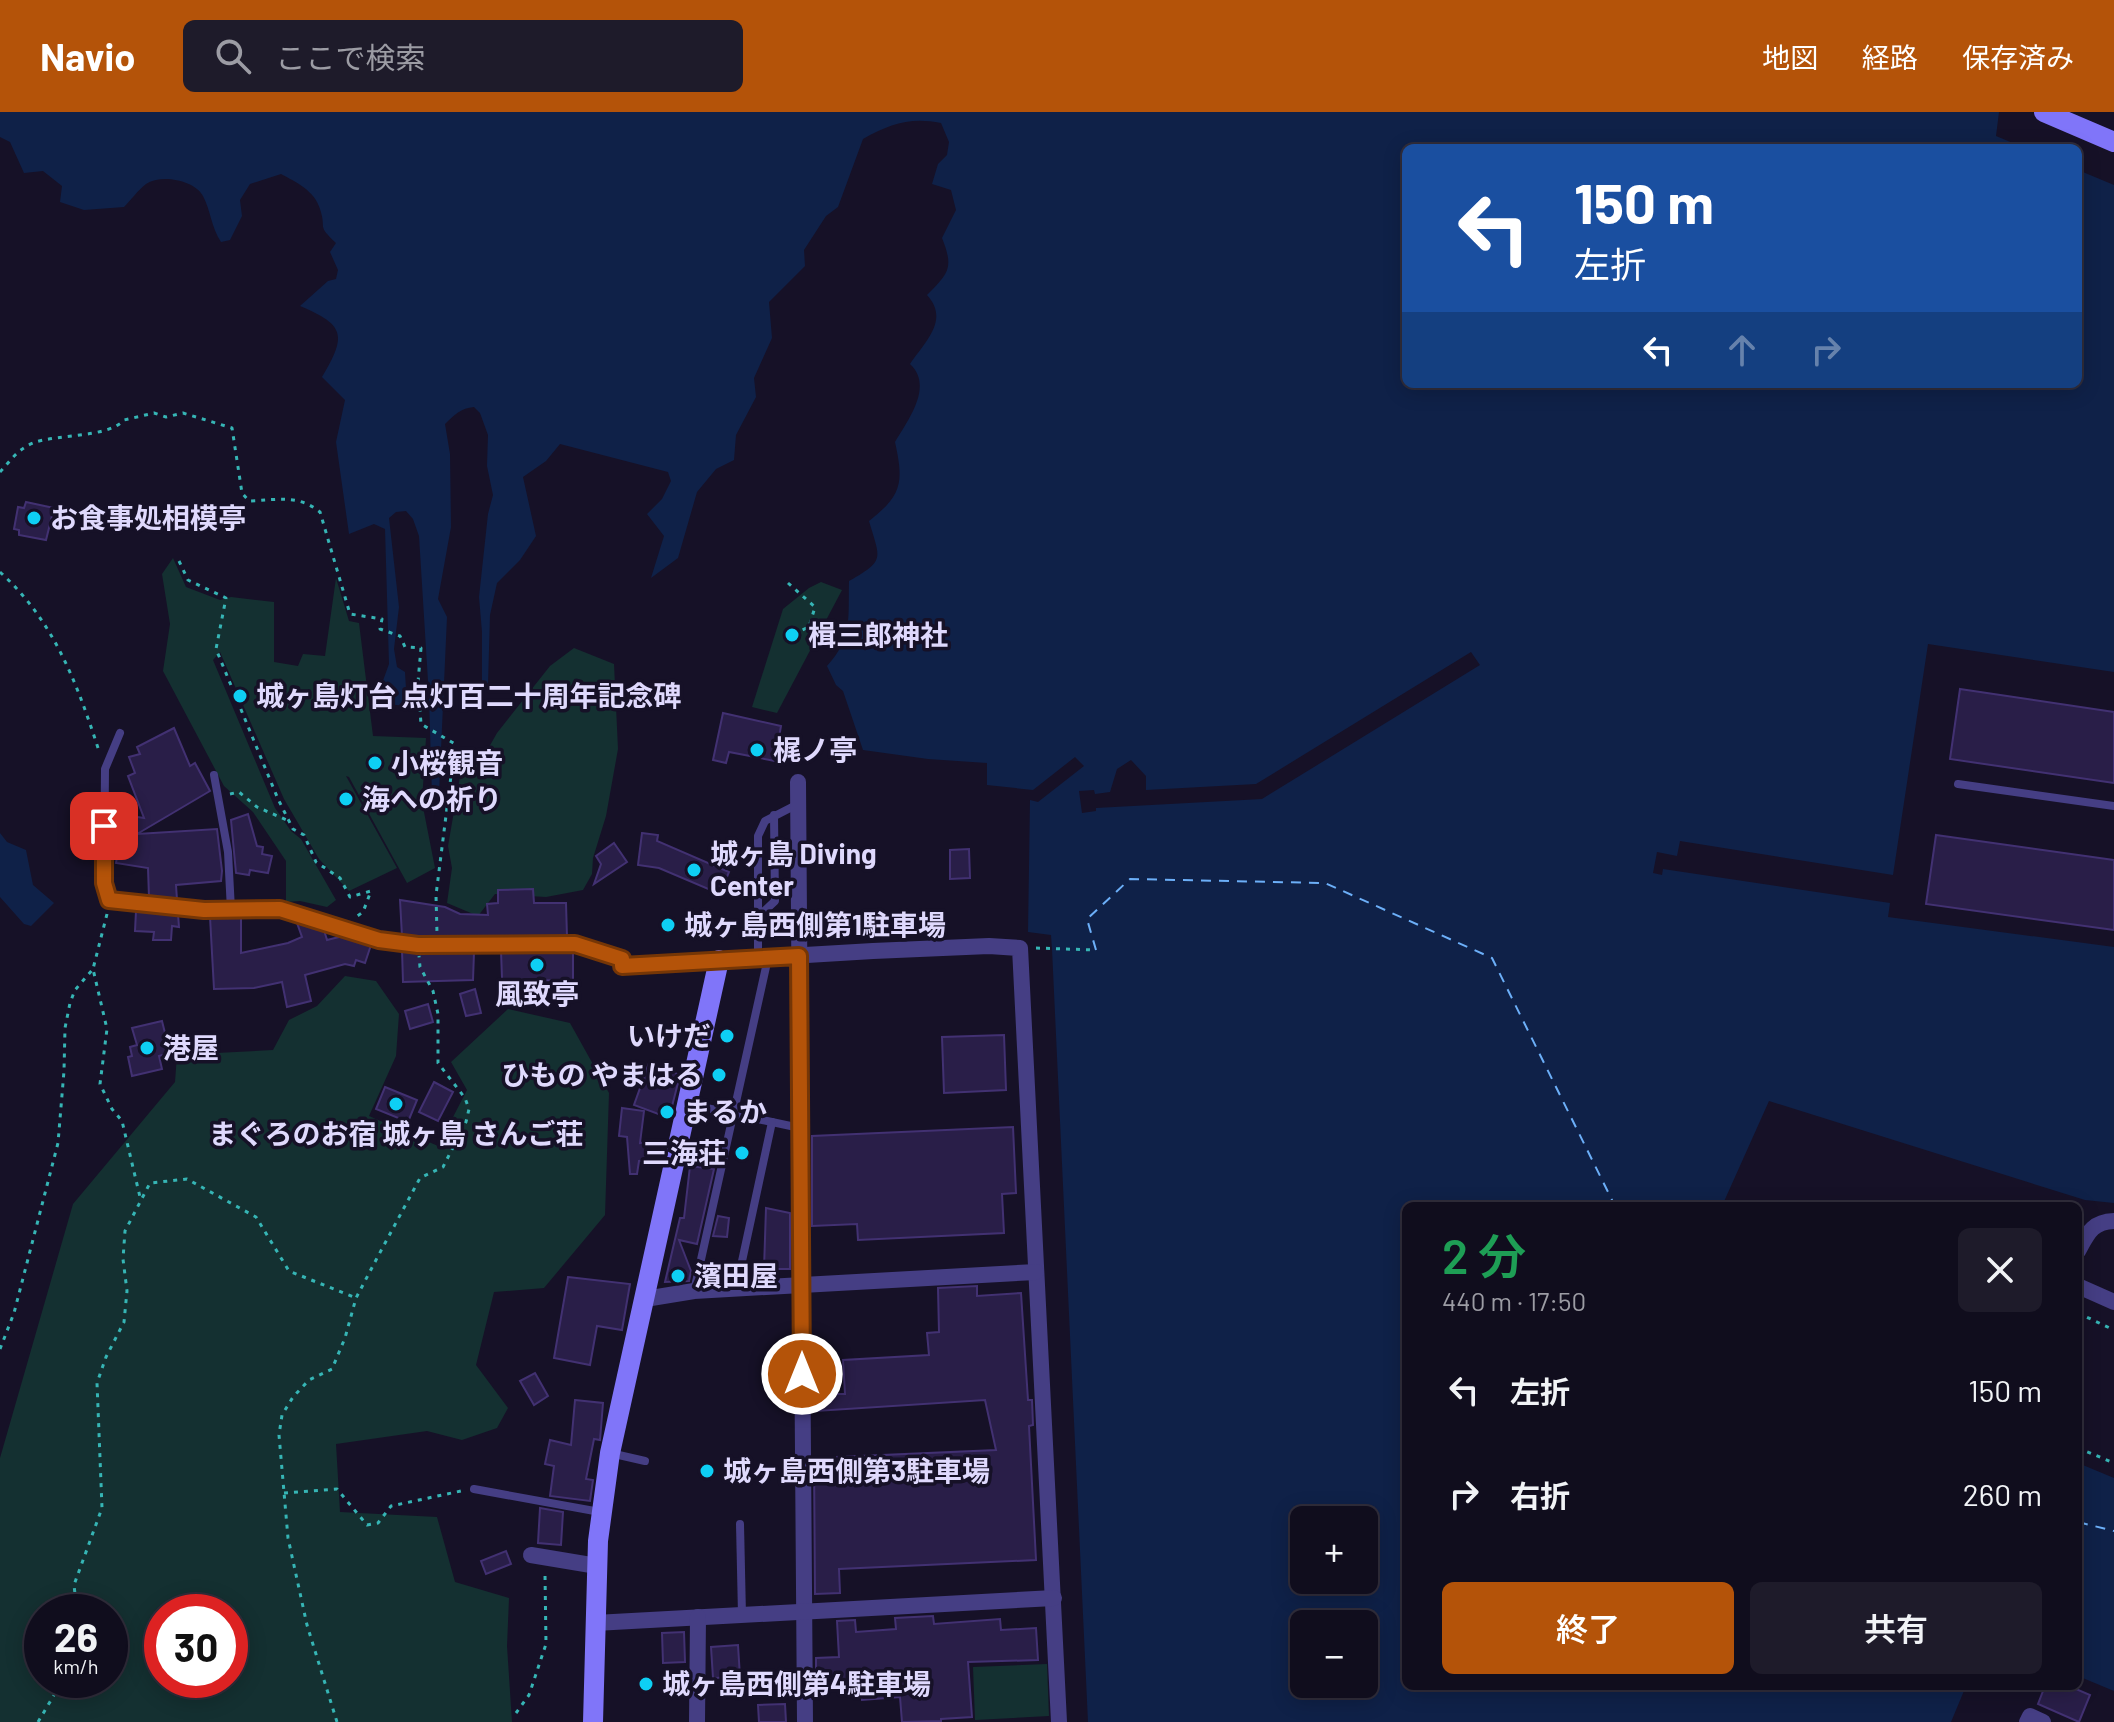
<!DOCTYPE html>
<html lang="ja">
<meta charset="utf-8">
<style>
:root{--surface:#100d1d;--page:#1e1b2a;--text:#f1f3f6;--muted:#9c9ca4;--line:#302d3b;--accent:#b45309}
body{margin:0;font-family:Barlow,"Noto Sans JP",sans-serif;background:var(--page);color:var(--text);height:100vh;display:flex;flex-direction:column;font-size:30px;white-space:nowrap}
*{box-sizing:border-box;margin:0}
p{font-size:26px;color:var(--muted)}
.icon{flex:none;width:44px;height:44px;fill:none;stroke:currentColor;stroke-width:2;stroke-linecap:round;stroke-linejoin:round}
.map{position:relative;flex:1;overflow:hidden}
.side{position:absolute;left:1402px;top:1090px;width:680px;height:488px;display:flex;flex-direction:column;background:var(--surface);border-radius:12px;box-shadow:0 4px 20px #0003,0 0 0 2px var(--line)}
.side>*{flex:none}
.guide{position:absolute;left:1402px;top:32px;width:680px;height:244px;border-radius:12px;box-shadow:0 4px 20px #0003,0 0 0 2px var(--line);background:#1a4fa0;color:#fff;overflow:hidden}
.controls{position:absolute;left:1290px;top:1394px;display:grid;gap:16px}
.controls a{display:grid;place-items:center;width:88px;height:88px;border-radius:12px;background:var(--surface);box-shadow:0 4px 20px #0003,0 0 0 2px var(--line);font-size:40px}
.speed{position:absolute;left:24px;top:1482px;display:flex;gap:16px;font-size:40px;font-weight:700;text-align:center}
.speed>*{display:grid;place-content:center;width:104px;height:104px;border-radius:50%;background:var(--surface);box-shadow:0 4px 20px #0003,0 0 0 2px var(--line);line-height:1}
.speed small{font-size:20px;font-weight:400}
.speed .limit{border:12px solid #d22;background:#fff;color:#111}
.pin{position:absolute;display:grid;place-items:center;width:68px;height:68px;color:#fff;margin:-34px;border-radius:16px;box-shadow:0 4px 12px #0006}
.me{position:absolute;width:88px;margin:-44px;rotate:0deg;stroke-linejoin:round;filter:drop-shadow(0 0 6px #0008)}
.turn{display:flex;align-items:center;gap:28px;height:168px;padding:0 40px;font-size:36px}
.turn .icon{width:104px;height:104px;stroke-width:2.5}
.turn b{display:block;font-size:56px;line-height:68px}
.lanes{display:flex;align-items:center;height:76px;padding:0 40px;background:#0003;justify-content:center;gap:40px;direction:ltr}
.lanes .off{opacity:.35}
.round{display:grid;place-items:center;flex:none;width:84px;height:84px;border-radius:12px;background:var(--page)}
.overview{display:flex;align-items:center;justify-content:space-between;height:136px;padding:0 40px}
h1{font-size:48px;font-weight:600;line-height:60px;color:#1e9e55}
.cta{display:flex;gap:16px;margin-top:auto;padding:16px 40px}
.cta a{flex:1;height:92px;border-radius:12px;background:var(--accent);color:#fff;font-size:32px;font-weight:600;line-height:92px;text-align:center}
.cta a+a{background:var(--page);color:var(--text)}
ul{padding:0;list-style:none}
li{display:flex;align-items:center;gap:24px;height:104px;padding:0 40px}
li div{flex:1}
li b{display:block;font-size:30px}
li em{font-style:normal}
header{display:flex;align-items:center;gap:48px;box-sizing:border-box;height:112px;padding:0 40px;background:var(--accent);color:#fff}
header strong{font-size:38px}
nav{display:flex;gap:44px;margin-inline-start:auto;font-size:28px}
.search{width:560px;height:72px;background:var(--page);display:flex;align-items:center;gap:20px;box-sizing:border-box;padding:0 28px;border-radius:12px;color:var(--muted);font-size:30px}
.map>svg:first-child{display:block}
.green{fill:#143031;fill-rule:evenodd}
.water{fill:#0f2148;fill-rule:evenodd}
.pier{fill:#161127}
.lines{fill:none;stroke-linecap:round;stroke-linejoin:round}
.ferry{stroke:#6caff8;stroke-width:2;stroke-dasharray:10 8;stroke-linecap:butt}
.building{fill:#291e48;stroke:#423172;stroke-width:2}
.path{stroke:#36b5b5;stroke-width:3;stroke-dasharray:4 6;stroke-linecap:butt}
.lane{stroke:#453e84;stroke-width:8}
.street{stroke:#453e84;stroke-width:16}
.secondary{stroke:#8075f9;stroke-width:20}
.route-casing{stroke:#753606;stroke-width:20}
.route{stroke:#b45309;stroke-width:14}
.poi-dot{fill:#0ecff4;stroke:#161127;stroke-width:3}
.labels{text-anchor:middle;stroke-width:7;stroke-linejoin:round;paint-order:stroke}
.poi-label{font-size:28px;font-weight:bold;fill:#dfd9fd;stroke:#161127;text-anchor:start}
</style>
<header>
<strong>Navio</strong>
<div class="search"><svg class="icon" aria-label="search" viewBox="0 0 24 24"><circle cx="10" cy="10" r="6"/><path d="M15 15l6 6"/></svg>ここで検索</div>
<nav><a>地図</a><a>経路</a><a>保存済み</a></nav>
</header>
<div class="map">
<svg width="2114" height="1610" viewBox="0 0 2114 1610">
<rect width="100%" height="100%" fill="#161127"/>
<g class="green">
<path d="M173 446 186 475 220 488 231 485 274 490V550L298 554 303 542 325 544 336 466 349 509 359 511 373 624 426 626 422 690 435 756 407 771 349 665 346 664 397 756 349 779 319 747 284 687 220 540 213 548 275 696 291 719 301 727 336 788 327 795 300 789 286 790V749L253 700 224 674 163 559 170 512 162 462Z"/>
<path d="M821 470 842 478 777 601 752 595 783 497 809 476Z"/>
<path d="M574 536 614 552 618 637 606 704 593 746 592 762 583 778 546 785 495 782 478 804 447 791 452 756 448 734 462 653 484 644 497 621 550 554Z"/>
<path d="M345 864 376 869 399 902 396 944 369 1004 438 1034 467 978 451 950 508 897 570 911 609 981 605 1103 544 1176 494 1180 476 1253 508 1296 497 1316 462 1328 427 1319 336 1332 340 1400 437 1405 455 1470 509 1486 507 1534 512 1610H0V1346L73 1092 175 970 177 943 273 938 289 908 317 894ZM110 1500V1568H42V1500ZM230 1500V1568H162V1500Z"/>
<path d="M1047 1552 1049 1604 975 1608 973 1555Z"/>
</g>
<g class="water">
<path d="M0 0H1999L1996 24 2025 36H1406V272H2078V58L2114 73V560L1928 532 1893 763 1680 729 1677 744 1657 740 1653 761 1662 763 1663 757 1890 791 1888 805 2114 835V1091L2085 1088 1769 989 1722 1094H1406V1574H1966L1951 1610H1088L1052 837 1051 823 1028 820 1030 688 1038 690 1084 654 1075 645 1033 678 987 673V651L928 647 863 638 843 579 836 573 827 554C853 526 848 504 849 469 886 448 880 447 869 409 902 383 904 371 895 330 908 308 934 274 910 252 925 230 950 208 927 183 949 161 954 156 942 126L956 98 951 78 932 72 938 52 947 43 949 30 941 11C910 5 890 12 863 27L838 95 826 104 804 138 805 154 769 190 772 226 754 266 756 285 736 323 734 348 716 357 697 380 678 446 651 466 664 424 647 402 662 387 671 369 668 360 560 332 546 349 523 365 536 424 520 448 497 471 490 503 488 572 482 574V520L479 485 488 402 493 383 487 354 488 323 480 301 474 295C461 296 454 303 445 312L450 342 451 415 438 487 447 505 439 682 432 683 429 585 419 424 413 407 406 399 396 400 389 406 399 495 394 537 397 555 405 560 407 594 375 591 389 552 385 417 374 412 349 422 336 330 345 288 322 265C347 223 345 213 300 194L328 169 336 167 338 158 330 140 336 131C316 112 327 118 320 97 315 79 296 70 281 62L250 72 240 88 242 104 230 128 221 130C211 115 211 99 203 84 194 68 161 62 146 72 138 78 131 88 124 95L84 98 60 90 62 74 43 59 24 61 10 30 0 25ZM1304 1408H1364V1468H1304ZM1304 1512H1364V1572H1304Z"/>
<path d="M0 721 7 730 26 738 33 773 54 791 31 814 24 812 0 785Z"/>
<path d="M2078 1351 2114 1366V1579L2078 1564Z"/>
</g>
<path class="pier" d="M1471 540 1480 553 1262 687 1096 696V699L1082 701 1079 679 1094 678 1095 682 1110 680 1117 657 1131 648 1146 664V678L1256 672Z"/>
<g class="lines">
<g class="ferry">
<path d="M1096 838 1087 807 1130 767 1325 771 1492 846 1615 1094"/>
<path d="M2078 1410 2114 1419"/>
</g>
</g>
<g class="building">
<path d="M26 390 54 396 46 428 19 423V418L14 417 18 395 24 396Z"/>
<path d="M1960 577 2114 600V671L1950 647Z"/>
<path d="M723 601 781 614 775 649 729 640 726 651 713 648Z"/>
<path d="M174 616 190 654 195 651 210 679 137 722 217 717 222 759 221 769 176 773 177 788 149 785 148 756 116 751 124 703 144 706 128 664 135 661 129 645 140 642 137 635Z"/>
<path d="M248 702 257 734 263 735 262 742 272 744 268 761 250 758 249 763 236 761 231 708Z"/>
<path d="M642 721 658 723 657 729 729 760 720 782 659 756 638 753Z"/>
<path d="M1936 723 2114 748V818L1926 792Z"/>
<path d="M614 731 627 750 594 772 601 752 596 744Z"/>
<path d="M969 737 970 766 950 767V738Z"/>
<path d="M533 777 534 791H566L567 825 418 826 402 824 400 788 445 795 460 802 488 803 487 792 498 791V778Z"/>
<path d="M136 799 178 802 179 815 172 814 171 828H153L154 820 135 819Z"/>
<path d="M210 805H241V841L288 831 302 825 297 811 324 818 327 828 343 824 371 833 365 851 356 848 354 854 345 852 305 863 311 889 287 895 282 870 254 876 214 877Z"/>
<path d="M402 838 474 840 473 868 403 870Z"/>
<path d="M501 839H573V868L504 869 502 866Z"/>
<path d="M475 877 481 901 466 904 460 882Z"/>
<path d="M428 892 433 910 410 917 405 899Z"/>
<path d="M162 909 170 941 159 944 162 957 132 964 128 945 132 944 130 935 137 933 132 916Z"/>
<path d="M1004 923 1006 978 944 981 942 925Z"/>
<path d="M649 951 680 963 669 1006 634 993Z"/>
<path d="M434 970 453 980 438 1009 419 1000Z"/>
<path d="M385 975 417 988 408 1010 376 997Z"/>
<path d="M622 996 644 999 640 1031 658 1029 660 1047 639 1049 637 1062H630L627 1025 619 1024Z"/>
<path d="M1013 1015 1016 1081 1002 1082 1004 1121 858 1128 857 1112 812 1114V1024Z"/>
<path d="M690 1054 714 1057 697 1132 679 1128 691 1159 689 1169 665 1170 680 1106H684Z"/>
<path d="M766 1096 790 1101V1157H764Z"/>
<path d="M718 1104 729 1106 727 1125 713 1124Z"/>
<path d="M568 1165 630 1172 622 1218 597 1214 590 1253 554 1246Z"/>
<path d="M977 1174V1184L1021 1181 1028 1288H1032L1033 1313 1029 1314 1036 1448 839 1457 840 1481 815 1482 814 1346 996 1338 985 1288 816 1299V1282H845L843 1248 929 1243 927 1221 939 1220 938 1176Z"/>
<path d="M535 1261 548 1284 534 1293 520 1269Z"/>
<path d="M575 1288 603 1291 600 1328 594 1327 586 1367 593 1368 590 1389 550 1384 554 1354 545 1352 550 1328 571 1333Z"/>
<path d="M540 1396 563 1400 561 1433 538 1431Z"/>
<path d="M506 1439 511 1452 486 1462 481 1449Z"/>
<path d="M933 1504 934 1512 1000 1507 1001 1518 1036 1516 1038 1548 968 1550 972 1605 941 1607V1609L902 1610 900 1585 862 1588 861 1575 816 1578V1546L839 1545 837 1509 855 1508 856 1520 896 1517 895 1506Z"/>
<path d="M684 1520 685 1550 663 1551 662 1521Z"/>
<path d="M738 1533 740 1565 713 1566 711 1535Z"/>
<path d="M2045 1574H2069L2090 1583 2079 1610 2038 1592Z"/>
<path d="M785 1592 786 1610H759L758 1593Z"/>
</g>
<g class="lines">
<g class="path">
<path d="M0 360C10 349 18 337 33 331 56 322 108 326 124 308L154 301 166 305 183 301 232 316 242 381 249 389C277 388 298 382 320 400L350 502 382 507 380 517 400 524 405 535 421 536 418 570 421 612 455 632 436 783 437 821"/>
<path d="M179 449 188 468 226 486 216 537 278 687 293 717 304 723 316 750 340 766 350 785 371 779 363 800 353 807"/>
<path d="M0 460C54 509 77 571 99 639"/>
<path d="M788 471 815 495 809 515 798 520"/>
<path d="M230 682 239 680 257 695 289 709"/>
<path d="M107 802 93 857 107 917 100 972 112 997 122 1009 140 1085"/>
<path d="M1036 836 1096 838"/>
<path d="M2078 1201 2114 1218"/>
<path d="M0 1237 14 1201 58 1031 64 959 65 916 70 891 75 878 93 857"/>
<path d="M2078 1336 2114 1351"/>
<path d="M284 1381 337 1377 367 1413 378 1411 391 1394 461 1379"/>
<path d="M77 1500 74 1473 102 1396 97 1271 106 1245 124 1210 127 1179 123 1147 125 1119 150 1071 187 1067 256 1105 289 1159 356 1186"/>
<path d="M516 1601 529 1583 546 1532 545 1462"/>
<path d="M38 1610 63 1568"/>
<path d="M337 1610 307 1513 288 1426 279 1323 282 1303 293 1285 309 1268 332 1257 345 1226 356 1186 376 1148 420 1066 443 1055 466 1010 469 997 465 986 438 951V902L433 879 420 855 419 844"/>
</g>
<g class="lane">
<path d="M120 621 105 657 104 771 109 788 204 798 280 797 379 828 418 833 575 832 622 847V853"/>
<path d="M214 663 228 740 231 798"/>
<path d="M1958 672 2114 694"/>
<path d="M758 805 775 789 774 703"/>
<path d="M758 846V724L765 709 798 692"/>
<path d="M688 992 800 1016"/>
<path d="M736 1177 772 1010"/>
<path d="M694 1179 768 846"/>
<path d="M610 1341 645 1349"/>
<path d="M474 1377 600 1400"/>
<path d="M740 1412 742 1503"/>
</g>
<g class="street">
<path d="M798 670 805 1610"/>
<path d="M622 854 873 839 989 834 1020 836 1059 1610"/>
<path d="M2078 1139C2088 1121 2092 1110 2114 1109"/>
<path d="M2078 1174 2114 1190"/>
<path d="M645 1187 694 1179 1036 1160"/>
<path d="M531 1443 597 1454"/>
<path d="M595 1511 1054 1486"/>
<path d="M697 1610 698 1505"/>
<path d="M2027 1610 2030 1604 2043 1610"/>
</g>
<g class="secondary">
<path d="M2044 0 2114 30"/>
<path d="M593 1610 598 1429 610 1341 719 848"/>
</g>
</g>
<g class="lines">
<defs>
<path id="route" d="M104 714V771L109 788 204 798 280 797 379 828 418 833 575 832 622 847V854L799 844 802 1262"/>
</defs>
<use href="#route" class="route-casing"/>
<use href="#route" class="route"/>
</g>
<g class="poi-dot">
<circle cx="34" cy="406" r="8"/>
<circle cx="792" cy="523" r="8"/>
<circle cx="240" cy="584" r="8"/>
<circle cx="757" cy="638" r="8"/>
<circle cx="375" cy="651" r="8"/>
<circle cx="346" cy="687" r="8"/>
<circle cx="694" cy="758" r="8"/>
<circle cx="668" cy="813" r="8"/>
<circle cx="537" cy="853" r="8"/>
<circle cx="727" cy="924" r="8"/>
<circle cx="147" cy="936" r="8"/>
<circle cx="719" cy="963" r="8"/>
<circle cx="396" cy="992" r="8"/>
<circle cx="667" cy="1000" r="8"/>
<circle cx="742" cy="1041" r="8"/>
<circle cx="678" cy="1164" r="8"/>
<circle cx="707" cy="1359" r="8"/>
<circle cx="646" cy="1572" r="8"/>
</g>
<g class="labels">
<g class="poi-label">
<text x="50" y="416">お食事処相模亭</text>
<text x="808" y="533">楫三郎神社</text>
<text x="256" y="594">城ヶ島灯台 点灯百二十周年記念碑</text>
<text x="773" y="648">梶ノ亭</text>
<text x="391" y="661">小桜観音</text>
<text x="362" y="697">海への祈り</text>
<text x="710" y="752">城ヶ島 Diving<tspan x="710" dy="32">Center</tspan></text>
<text x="684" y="823">城ヶ島西側第1駐車場</text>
<text x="537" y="892" text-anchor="middle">風致亭</text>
<text x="711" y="934" text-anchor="end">いけだ</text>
<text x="163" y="946">港屋</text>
<text x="703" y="973" text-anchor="end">ひもの やまはる</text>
<text x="683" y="1010">まるか</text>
<text x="396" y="1032" text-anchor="middle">まぐろのお宿 城ヶ島 さんご荘</text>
<text x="726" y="1051" text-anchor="end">三海荘</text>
<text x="694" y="1174">濱田屋</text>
<text x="723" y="1369">城ヶ島西側第3駐車場</text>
<text x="662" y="1582">城ヶ島西側第4駐車場</text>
</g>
</g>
</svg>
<div class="controls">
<a>+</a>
<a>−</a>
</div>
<div class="speed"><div>26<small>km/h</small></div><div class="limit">30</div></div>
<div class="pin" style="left:104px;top:714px;background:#d93025"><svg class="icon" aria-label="arrive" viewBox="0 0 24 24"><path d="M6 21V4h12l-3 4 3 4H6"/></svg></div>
<svg class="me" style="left:802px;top:1262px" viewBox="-20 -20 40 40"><circle r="17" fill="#b45309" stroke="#fff" stroke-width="3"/><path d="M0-11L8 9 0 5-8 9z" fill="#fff"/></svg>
<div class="guide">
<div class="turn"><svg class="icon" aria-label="left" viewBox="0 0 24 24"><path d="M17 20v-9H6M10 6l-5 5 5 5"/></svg><div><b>150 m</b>左折</div></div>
<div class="lanes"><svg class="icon" aria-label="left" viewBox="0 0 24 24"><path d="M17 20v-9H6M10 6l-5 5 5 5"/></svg><svg class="icon off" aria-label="ahead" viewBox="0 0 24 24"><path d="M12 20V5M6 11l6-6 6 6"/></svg><svg class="icon off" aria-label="right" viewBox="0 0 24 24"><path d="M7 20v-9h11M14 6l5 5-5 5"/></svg></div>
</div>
<section class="side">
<div class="overview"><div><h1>2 分</h1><p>440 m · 17:50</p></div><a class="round"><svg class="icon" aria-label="close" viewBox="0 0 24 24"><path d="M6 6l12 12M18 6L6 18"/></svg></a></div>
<ul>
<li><svg class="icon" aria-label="left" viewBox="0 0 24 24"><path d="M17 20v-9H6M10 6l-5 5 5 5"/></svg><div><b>左折</b></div><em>150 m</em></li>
<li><svg class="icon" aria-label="right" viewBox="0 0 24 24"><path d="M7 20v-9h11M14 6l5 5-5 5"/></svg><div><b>右折</b></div><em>260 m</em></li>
</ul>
<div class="cta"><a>終了</a><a>共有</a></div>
</section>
</div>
